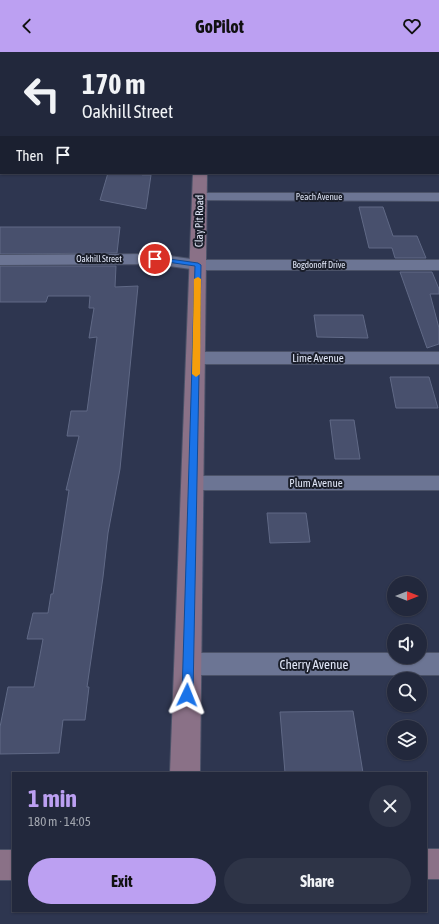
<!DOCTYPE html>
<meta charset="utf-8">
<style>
:root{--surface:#22283c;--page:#2e3447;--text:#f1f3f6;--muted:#a2a6af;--line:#3f4456;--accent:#bca0f2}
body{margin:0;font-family:"Asap Condensed",sans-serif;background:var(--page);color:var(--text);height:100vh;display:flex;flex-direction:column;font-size:15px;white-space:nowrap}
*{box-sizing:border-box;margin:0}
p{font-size:13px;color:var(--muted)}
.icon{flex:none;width:22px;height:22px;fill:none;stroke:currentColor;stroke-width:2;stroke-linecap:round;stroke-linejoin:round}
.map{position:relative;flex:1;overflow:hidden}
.drawer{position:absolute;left:12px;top:720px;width:415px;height:140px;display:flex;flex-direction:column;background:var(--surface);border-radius:0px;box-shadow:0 1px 3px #0004,0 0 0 1px var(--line)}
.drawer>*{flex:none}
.hud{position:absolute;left:0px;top:0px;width:439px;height:122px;box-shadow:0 1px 3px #0004,0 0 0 1px var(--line);background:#22283c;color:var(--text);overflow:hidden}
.needle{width:26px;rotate:90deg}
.tools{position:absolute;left:387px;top:524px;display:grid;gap:8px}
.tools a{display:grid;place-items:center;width:40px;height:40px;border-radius:50%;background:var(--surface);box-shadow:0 1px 3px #0004,0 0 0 1px var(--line);font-size:20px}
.pin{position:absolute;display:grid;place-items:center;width:34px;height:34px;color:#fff;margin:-17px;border:2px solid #fff;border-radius:50%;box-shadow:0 1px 4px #0007}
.me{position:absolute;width:44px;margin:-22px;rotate:2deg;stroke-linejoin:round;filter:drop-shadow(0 0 3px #0008)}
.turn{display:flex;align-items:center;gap:14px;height:84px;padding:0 16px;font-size:18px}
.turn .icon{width:52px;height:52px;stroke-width:2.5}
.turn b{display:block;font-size:28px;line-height:34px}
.then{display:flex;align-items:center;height:38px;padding:0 16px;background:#0003;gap:8px;font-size:15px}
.round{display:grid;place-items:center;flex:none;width:42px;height:42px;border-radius:21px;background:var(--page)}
.summary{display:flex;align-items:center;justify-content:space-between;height:68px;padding:0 16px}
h1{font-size:24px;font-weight:700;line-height:30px;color:var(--accent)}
.cta{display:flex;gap:8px;margin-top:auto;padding:8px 16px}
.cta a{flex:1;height:46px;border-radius:24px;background:var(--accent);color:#111;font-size:16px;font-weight:700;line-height:46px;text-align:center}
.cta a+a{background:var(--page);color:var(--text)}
header{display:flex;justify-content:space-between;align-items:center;height:52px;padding:0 16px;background:var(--accent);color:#111;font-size:18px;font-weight:700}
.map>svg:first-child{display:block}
.green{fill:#2d4a31}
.building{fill:#48506d;stroke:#606986}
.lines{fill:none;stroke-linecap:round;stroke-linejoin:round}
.street-casing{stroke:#4b5268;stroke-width:2}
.secondary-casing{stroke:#4b5268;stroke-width:2}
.street{fill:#6c7594;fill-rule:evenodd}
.secondary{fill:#8a7187;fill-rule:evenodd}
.route{fill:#1a73e8;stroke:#114b97}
.slow{fill:#f59e0b}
.labels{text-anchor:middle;stroke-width:4;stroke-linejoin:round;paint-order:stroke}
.far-street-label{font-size:9px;fill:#e1e7f8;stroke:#1a1e2a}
.street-label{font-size:11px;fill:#e1e7f8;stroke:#1a1e2a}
.near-street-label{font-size:13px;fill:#e1e7f8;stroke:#1a1e2a}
</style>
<header><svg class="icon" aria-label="back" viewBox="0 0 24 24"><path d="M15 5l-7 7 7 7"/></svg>GoPilot<svg class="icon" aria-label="heart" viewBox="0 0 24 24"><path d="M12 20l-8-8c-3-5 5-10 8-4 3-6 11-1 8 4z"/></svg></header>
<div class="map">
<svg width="439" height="872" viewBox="0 0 439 872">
<rect width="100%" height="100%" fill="#2e3650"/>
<path class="green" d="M0 0H185L1 1 0 18Z"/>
<g class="building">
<path d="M108 121H142V123H151L146 157 100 148Z"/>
<path d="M359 155H383L393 184H417L426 206H395L392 196H369Z"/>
<path d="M0 175H120L117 201 0 202Z"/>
<path d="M0 214H116L115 235 138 234 120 417 108 481 103 525 87 635H89L85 668H63L59 701 0 702V675L8 635H34L43 587H27L33 561H48L51 542H53L69 438H66L79 384H67L71 359H87L97 285 89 286 94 256H89L90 244H48L46 250H0Z"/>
<path d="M400 220H432L439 237V242H430L439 276V292L427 296Z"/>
<path d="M314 263H363L368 286 317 285Z"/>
<path d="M390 325H429L438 356H396Z"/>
<path d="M330 368H354L360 407H335Z"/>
<path d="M267 461H306L310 490 270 491Z"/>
<path d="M353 659 363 721H285L280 660Z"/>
</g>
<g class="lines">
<defs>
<g id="street">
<rect x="0" y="17" width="1" height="6"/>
<rect x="438" y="41" width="1" height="6"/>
<rect x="0" y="51" width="1" height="7"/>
<path d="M1 66V75L0 76V67Z"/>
<rect x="438" y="85" width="1" height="8"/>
<path d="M200 141H439V149L195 148 193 145 195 142Z"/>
<path d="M155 202 198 208H439V218H198L155 212 0 213V203Z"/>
<path d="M196 300H439V312H196L189 310 187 306 189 302Z"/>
<path d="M193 424H439V438H193L185 436 182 431 185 426Z"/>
<path d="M189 601H394V605H420V601H439V623H189L180 619 176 612 180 605Z"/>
</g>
<g id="secondary">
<rect x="197" y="0" width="10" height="1"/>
<path d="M193 121H207L200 721H170Z"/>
<rect x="426" y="797" width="13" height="30"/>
<rect x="0" y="798" width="13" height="30"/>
</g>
</defs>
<use href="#street" class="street-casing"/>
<use href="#secondary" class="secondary-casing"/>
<use href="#street" class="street"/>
<use href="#secondary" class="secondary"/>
</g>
<path class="route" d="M155 205 198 211 201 213 193 643 191 646H183L182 643 195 214 153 208 152 207Z"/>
<path class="slow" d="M198 225 201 227 200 322 196 325 192 322 194 227Z"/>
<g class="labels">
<g class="far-street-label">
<text x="319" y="148">Peach Avenue</text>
<text x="99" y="210">Oakhill Street</text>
<text x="319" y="216">Bogdonoff Drive</text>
</g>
<g class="street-label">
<text transform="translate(199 169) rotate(-89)" y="4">Clay Pit Road</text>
<text x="318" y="310">Lime Avenue</text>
<text x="316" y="435">Plum Avenue</text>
</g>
<g class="near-street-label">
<text x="314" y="617">Cherry Avenue</text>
</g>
</g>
</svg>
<div class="tools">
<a><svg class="needle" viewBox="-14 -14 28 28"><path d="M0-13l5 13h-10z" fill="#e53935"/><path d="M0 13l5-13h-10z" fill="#a2a6af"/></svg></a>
<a><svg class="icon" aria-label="sound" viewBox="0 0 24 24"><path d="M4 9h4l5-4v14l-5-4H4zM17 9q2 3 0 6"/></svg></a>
<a><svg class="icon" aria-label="search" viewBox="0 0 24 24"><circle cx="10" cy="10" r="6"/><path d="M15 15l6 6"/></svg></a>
<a><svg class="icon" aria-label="layers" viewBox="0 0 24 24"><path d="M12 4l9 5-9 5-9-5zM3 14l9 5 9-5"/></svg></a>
</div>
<div class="pin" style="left:155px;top:207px;background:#d93025"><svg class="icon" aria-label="arrive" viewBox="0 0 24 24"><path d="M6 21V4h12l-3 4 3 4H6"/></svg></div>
<svg class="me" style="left:187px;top:643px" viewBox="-20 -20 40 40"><path d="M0-17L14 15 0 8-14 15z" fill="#1a73e8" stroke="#fff" stroke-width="4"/></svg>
<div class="hud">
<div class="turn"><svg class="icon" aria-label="left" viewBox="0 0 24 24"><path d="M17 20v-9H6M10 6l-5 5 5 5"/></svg><div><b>170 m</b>Oakhill Street</div></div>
<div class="then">Then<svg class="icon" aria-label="arrive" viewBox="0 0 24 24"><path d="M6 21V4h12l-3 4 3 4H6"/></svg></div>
</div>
<section class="drawer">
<div class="summary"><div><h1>1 min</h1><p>180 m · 14:05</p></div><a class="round"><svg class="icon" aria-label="close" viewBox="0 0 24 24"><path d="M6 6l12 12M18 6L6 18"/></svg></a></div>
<div class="cta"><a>Exit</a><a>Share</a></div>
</section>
</div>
